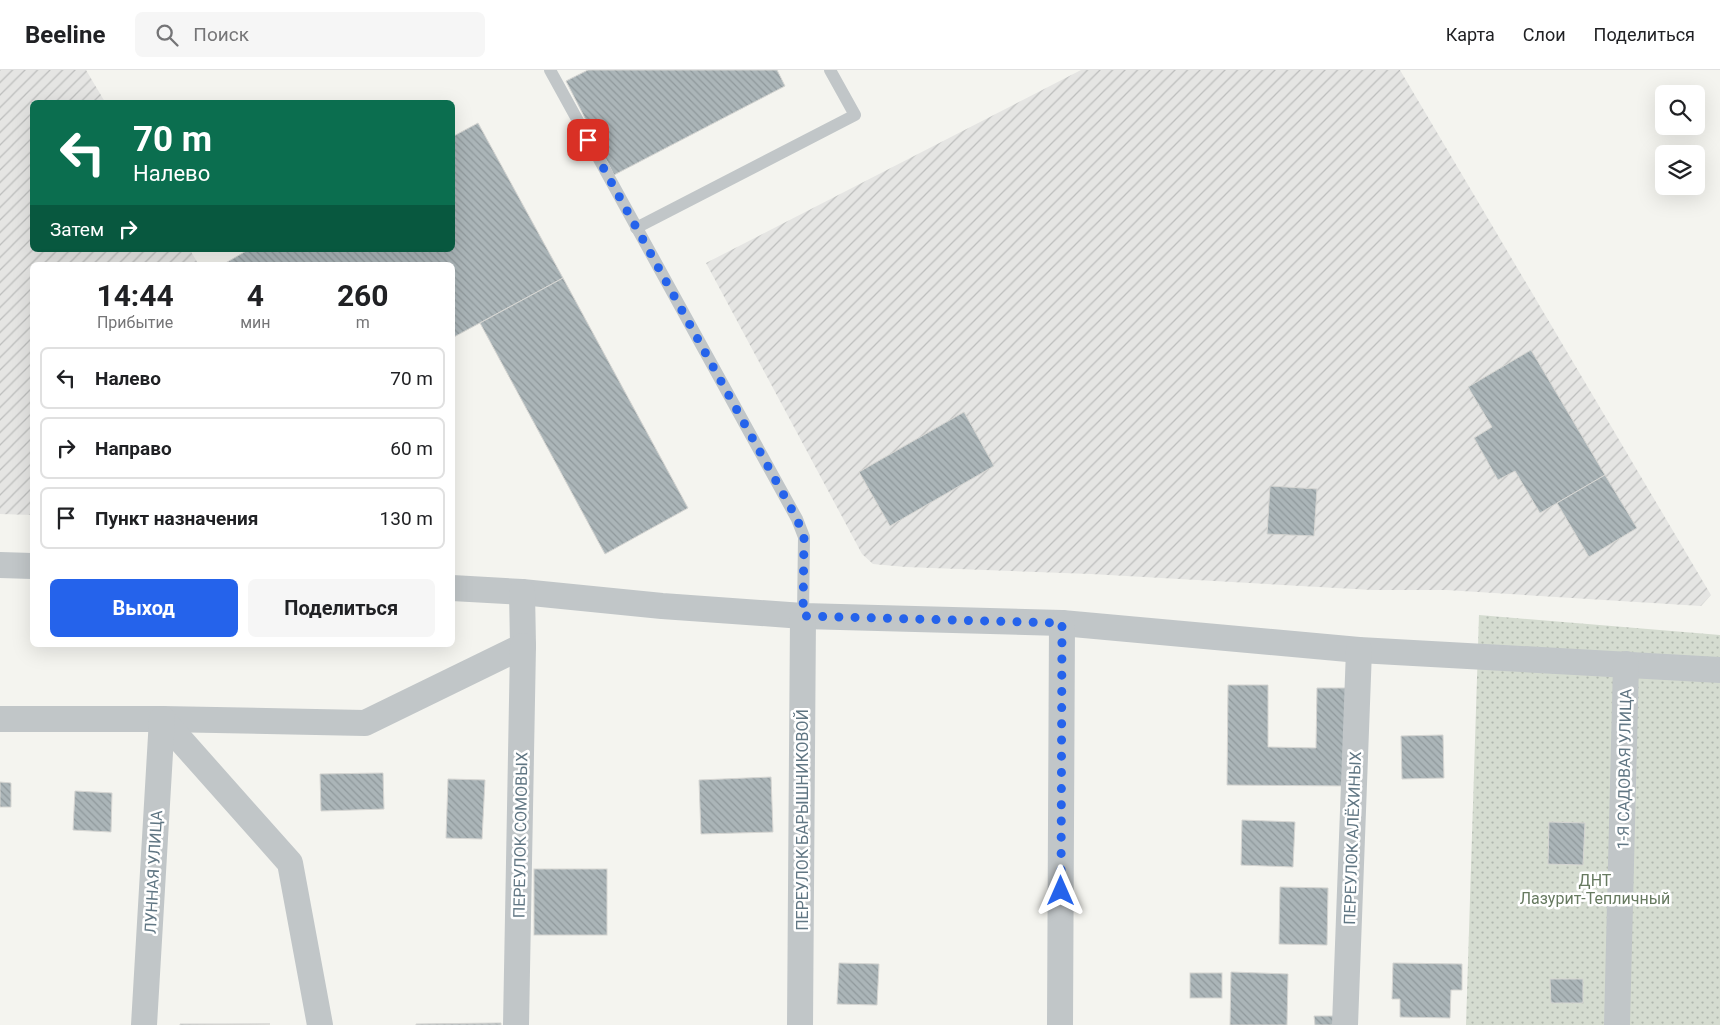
<!DOCTYPE html>
<html lang="ru">
<meta charset="utf-8">
<style>
:root{--surface:#fff;--page:#f6f6f6;--text:#202124;--muted:#757577;--line:#e0e0e0;--accent:#2563eb}
body{margin:0;font-family:Roboto,sans-serif;background:var(--page);color:var(--text);height:100vh;display:flex;flex-direction:column;font-size:19px;white-space:nowrap}
*{box-sizing:border-box;margin:0}
p{font-size:16px;color:var(--muted)}
.icon{flex:none;width:28px;height:28px;fill:none;stroke:currentColor;stroke-width:2;stroke-linecap:round;stroke-linejoin:round}
.map{position:relative;flex:1;overflow:hidden}
.drawer{position:absolute;left:30px;top:192px;width:425px;height:385px;display:flex;flex-direction:column;background:var(--surface);border-radius:8px;box-shadow:0 5px 20px #0002}
.drawer>*{flex:none}
.banner{position:absolute;left:30px;top:30px;width:425px;height:152px;border-radius:8px;box-shadow:0 5px 20px #0002;background:#0b6e4f;color:#fff;overflow:hidden}
.controls{position:absolute;left:1655px;top:15px;display:grid;gap:10px}
.controls a{display:grid;place-items:center;width:50px;height:50px;border-radius:8px;background:var(--surface);box-shadow:0 5px 20px #0002;font-size:25px}
.pin{position:absolute;display:grid;place-items:center;width:42px;height:42px;color:#fff;margin:-21px;border-radius:10px;box-shadow:0 2px 8px #0006}
.me{position:absolute;width:55px;margin:-28px;rotate:0deg;stroke-linejoin:round;filter:drop-shadow(0 0 4px #0008)}
.turn{display:flex;align-items:center;gap:18px;height:105px;padding:0 20px;font-size:22px}
.turn .icon{width:65px;height:65px;stroke-width:2.5}
.turn b{display:block;font-size:35px;line-height:42px}
.then{display:flex;align-items:center;height:48px;padding:0 20px;background:#0003;gap:10px;font-size:19px}
.eta{display:flex;justify-content:space-evenly;align-items:center;height:85px;text-align:center}
.eta b{font-size:30px;font-weight:700;line-height:35px}
.cta{display:flex;gap:10px;margin-top:auto;padding:10px 20px}
.cta a{flex:1;height:58px;border-radius:8px;background:var(--accent);color:#fff;font-size:20px;font-weight:700;line-height:58px;text-align:center}
.cta a+a{background:var(--page);color:var(--text)}
ul{padding:0;list-style:none}
li{display:flex;align-items:center;gap:15px;height:62px;margin:0 10px 8px;padding:0 10px;border:2px solid var(--line);border-radius:8px}
li div{flex:1}
li b{display:block;font-size:19px}
li em{font-style:normal}
header{display:flex;align-items:center;gap:30px;box-sizing:border-box;height:70px;padding:0 25px;background:var(--surface);border-bottom:1px solid var(--line)}
header strong{font-size:24px}
nav{display:flex;gap:28px;margin-inline-start:auto;font-size:18px}
.search{width:350px;height:45px;background:var(--page);display:flex;align-items:center;gap:12px;box-sizing:border-box;padding:0 18px;border-radius:8px;color:var(--muted);font-size:19px}
.map>svg:first-child{display:block}
.industrial{fill:url(#industrial-furrows)}
.garden{fill:url(#garden-dots)}
.building{fill:url(#building-back-hatch);stroke:#d5d5d2}
.lines{fill:none;stroke-linecap:round;stroke-linejoin:round}
.service{stroke:#c1c6c8;stroke-width:12}
.minor{stroke:#c1c6c8;stroke-width:26}
.route{stroke:#2563eb;stroke-width:9;stroke-dasharray:0 16.2}
.labels{text-anchor:middle;stroke-width:5;stroke-linejoin:round;paint-order:stroke}
.street-label{font-size:16px;fill:#607683;stroke:#fff}
.park-label{font-size:16px;fill:#677a60;stroke:#fff}
</style>
<header>
<strong>Beeline</strong>
<div class="search"><svg class="icon" aria-label="search" viewBox="0 0 24 24"><circle cx="10" cy="10" r="6"/><path d="M15 15l6 6"/></svg>Поиск</div>
<nav><a>Карта</a><a>Слои</a><a>Поделиться</a></nav>
</header>
<div class="map">
<svg width="1720" height="955" viewBox="0 0 1720 955">
<defs>
<pattern id="industrial-furrows" width="10" height="10" patternUnits="userSpaceOnUse" patternTransform="scale(1.25)"><rect width="10" height="10" fill="#e5e5e3"/><path d="M-1 1l2-2M0 10L10 0M9 11l2-2" fill="none" stroke="#bdbebd"/></pattern>
<pattern id="garden-dots" width="8" height="8" patternUnits="userSpaceOnUse" patternTransform="scale(1.25)"><rect width="8" height="8" fill="#d5dcd0"/><path d="M2 2h.1M6 6h.1" fill="none" stroke="#b0b7ae" stroke-width="1.8" stroke-linecap="round"/></pattern>
<pattern id="building-back-hatch" width="6" height="6" patternUnits="userSpaceOnUse" patternTransform="scale(1.25)"><rect width="6" height="6" fill="#abb5b8"/><path d="M-1 5l2 2M0 0l6 6M5-1l2 2" fill="none" stroke="#8f989b"/></pattern>
</defs>
<rect width="100%" height="100%" fill="#f4f4ef"/>
<g class="industrial">
<path d="M0 0H86L105 32H32V180H190L199 195H32V445L0 444Z"/>
<path d="M1081 0H1400L1711 525 1701 536 1446 520H1372L1091 504 906 497 873 494 862 484 706 193Z"/>
</g>
<path class="garden" d="M1479 545 1720 565V955H1466Z"/>
<g class="building">
<path d="M588 0H777L785 16 614 105 566 11Z"/>
<path d="M478 53 563 208 452 268V195H222L248 180H452V67Z"/>
<path d="M563 208 688 438 605 484 480 253Z"/>
<path d="M1531 280 1605 405 1540 443 1515 401 1498 410 1474 368 1492 357 1468 317Z"/>
<path d="M964 342 994 396 890 456 859 402Z"/>
<path d="M1605 405 1637 458 1589 487 1557 433Z"/>
<path d="M1270 416 1317 419 1314 466 1267 464Z"/>
<path d="M1228 615H1268V677L1316 678 1317 618H1349L1348 716 1227 715Z"/>
<path d="M1443 665 1444 708 1402 709 1401 666Z"/>
<path d="M383 703 384 739 321 741 320 704Z"/>
<path d="M771 707 773 762 701 764 699 710Z"/>
<path d="M448 709 485 710 482 769 446 768Z"/>
<path d="M0 712 11 713V737H0Z"/>
<path d="M75 721 112 723 111 762 73 760Z"/>
<path d="M1242 750 1295 752 1293 797 1241 795Z"/>
<path d="M1549 752 1585 753 1583 795 1548 794Z"/>
<rect x="534" y="799" width="73" height="66"/>
<path d="M1280 817 1328 818 1327 875 1279 874Z"/>
<path d="M839 893 879 894 877 935 837 934Z"/>
<path d="M1393 893 1462 894V920H1451L1450 948 1400 947V929H1392Z"/>
<path d="M1231 902 1288 904 1287 955H1230Z"/>
<rect x="1190" y="903" width="32" height="25"/>
<path d="M1550 909H1583V933H1551Z"/>
<path d="M1314 946H1335V955H1315Z"/>
<path d="M501 953V955H416V954Z"/>
<path d="M180 954H270L180 955Z"/>
</g>
<g class="lines">
<g class="service">
<path d="M550 0 797 449 804 467 803 546"/>
<path d="M636 158 855 45 830 0"/>
</g>
<g class="minor">
<path d="M0 495 32 496"/>
<path d="M452 518 522 522 662 536 803 546 1062 553 1359 580 1720 600"/>
<path d="M0 649H162L365 653 523 576 522 522"/>
<path d="M162 649 290 793 320 955"/>
<path d="M144 955 162 649"/>
<path d="M516 955 523 576"/>
<path d="M800 955 803 546"/>
<path d="M1060 955 1062 553"/>
<path d="M1345 955 1359 580"/>
<path d="M1617 955 1626 594"/>
</g>
</g>
<g class="lines">
<path class="route" d="M588 70 797 449 804 467 803 546 1062 553 1061 821"/>
</g>
<g class="labels">
<g class="street-label">
<text transform="translate(1624 699) rotate(-89)" y="6">1-Я САДОВАЯ УЛИЦА</text>
<text transform="translate(802 750) rotate(-90)" y="6">ПЕРЕУЛОК БАРЫШНИКОВОЙ</text>
<text transform="translate(520 765) rotate(-89)" y="6">ПЕРЕУЛОК СОМОВЫХ</text>
<text transform="translate(1352 768) rotate(-88)" y="6">ПЕРЕУЛОК АЛЁХИНЫХ</text>
<text transform="translate(153 802) rotate(-87)" y="6">ЛУННАЯ УЛИЦА</text>
</g>
<g class="park-label">
<text x="1595" y="816">ДНТ<tspan x="1595" dy="18">Лазурит-Тепличный</tspan></text>
</g>
</g>
</svg>
<div class="controls">
<a><svg class="icon" aria-label="search" viewBox="0 0 24 24"><circle cx="10" cy="10" r="6"/><path d="M15 15l6 6"/></svg></a>
<a><svg class="icon" aria-label="layers" viewBox="0 0 24 24"><path d="M12 4l9 5-9 5-9-5zM3 14l9 5 9-5"/></svg></a>
</div>
<div class="pin" style="left:588px;top:70px;background:#d93025"><svg class="icon" aria-label="arrive" viewBox="0 0 24 24"><path d="M6 21V4h12l-3 4 3 4H6"/></svg></div>
<svg class="me" style="left:1061px;top:821px" viewBox="-20 -20 40 40"><path d="M0-17L14 15 0 8-14 15z" fill="#2563eb" stroke="#fff" stroke-width="4"/></svg>
<div class="banner">
<div class="turn"><svg class="icon" aria-label="left" viewBox="0 0 24 24"><path d="M17 20v-9H6M10 6l-5 5 5 5"/></svg><div><b>70 m</b>Налево</div></div>
<div class="then">Затем<svg class="icon" aria-label="right" viewBox="0 0 24 24"><path d="M7 20v-9h11M14 6l5 5-5 5"/></svg></div>
</div>
<section class="drawer">
<div class="eta">
<div><b>14:44</b><p>Прибытие</p></div>
<div><b>4</b><p>мин</p></div>
<div><b>260</b><p>m</p></div>
</div>
<ul>
<li><svg class="icon" aria-label="left" viewBox="0 0 24 24"><path d="M17 20v-9H6M10 6l-5 5 5 5"/></svg><div><b>Налево</b></div><em>70 m</em></li>
<li><svg class="icon" aria-label="right" viewBox="0 0 24 24"><path d="M7 20v-9h11M14 6l5 5-5 5"/></svg><div><b>Направо</b></div><em>60 m</em></li>
<li><svg class="icon" aria-label="arrive" viewBox="0 0 24 24"><path d="M6 21V4h12l-3 4 3 4H6"/></svg><div><b>Пункт назначения</b></div><em>130 m</em></li>
</ul>
<div class="cta"><a>Выход</a><a>Поделиться</a></div>
</section>
</div>
